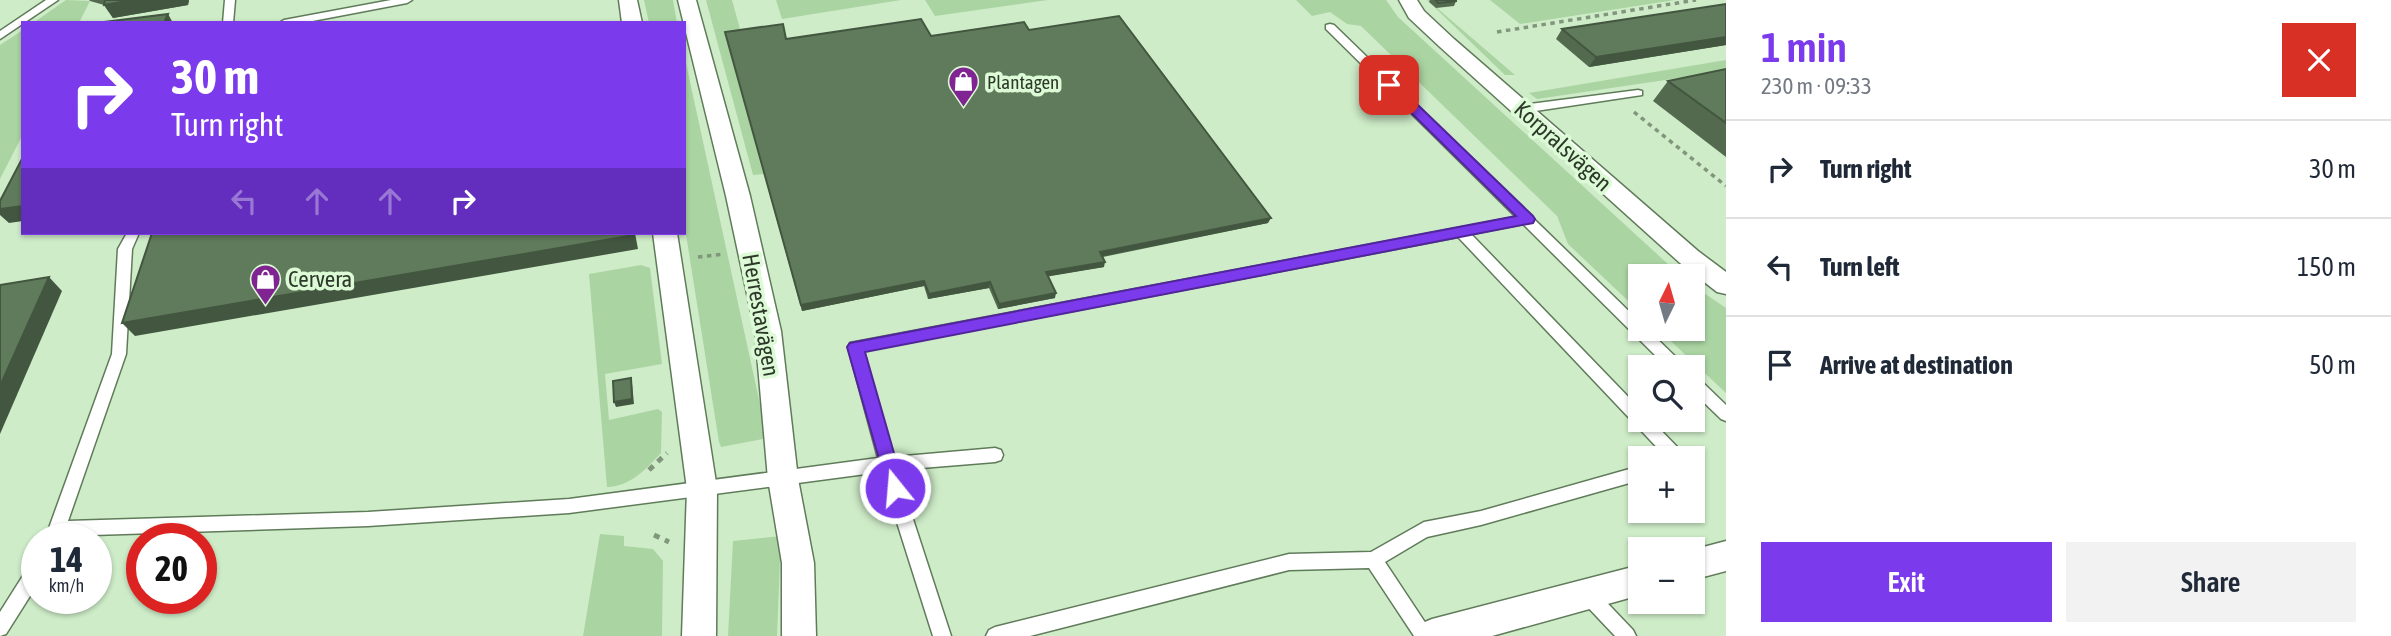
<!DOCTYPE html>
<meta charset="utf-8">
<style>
:root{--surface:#fff;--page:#f2f2f3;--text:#1f2937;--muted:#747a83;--line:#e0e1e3;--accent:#7c3aed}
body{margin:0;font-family:"Asap Condensed",sans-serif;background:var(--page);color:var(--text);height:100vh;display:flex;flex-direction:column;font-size:26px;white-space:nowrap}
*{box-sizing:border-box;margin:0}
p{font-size:23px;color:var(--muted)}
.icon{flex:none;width:38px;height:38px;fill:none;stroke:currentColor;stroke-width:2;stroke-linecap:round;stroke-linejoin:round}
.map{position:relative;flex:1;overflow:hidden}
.sheet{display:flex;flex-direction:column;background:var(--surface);width:665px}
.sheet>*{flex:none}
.top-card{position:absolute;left:21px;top:21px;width:665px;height:214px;border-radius:0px;box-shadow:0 2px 5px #0004;background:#7c3aed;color:#fff;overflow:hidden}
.needle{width:46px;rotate:5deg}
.buttons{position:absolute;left:1628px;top:264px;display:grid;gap:14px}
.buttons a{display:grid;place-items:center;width:77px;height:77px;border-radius:0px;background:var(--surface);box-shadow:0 2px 5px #0004;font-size:35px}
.speed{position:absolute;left:21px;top:523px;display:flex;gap:14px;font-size:35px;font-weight:700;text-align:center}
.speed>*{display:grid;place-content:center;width:91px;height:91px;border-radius:50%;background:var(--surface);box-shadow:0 2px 5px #0004;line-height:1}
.speed small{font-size:18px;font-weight:400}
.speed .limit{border:10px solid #d22;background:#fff;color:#111}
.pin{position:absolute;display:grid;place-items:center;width:60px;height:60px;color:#fff;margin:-30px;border-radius:14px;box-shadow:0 4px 10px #0006}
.me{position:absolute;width:77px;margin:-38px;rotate:343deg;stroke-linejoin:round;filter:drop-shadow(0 0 5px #0008)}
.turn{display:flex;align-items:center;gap:24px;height:147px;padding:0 35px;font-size:32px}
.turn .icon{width:91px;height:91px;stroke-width:2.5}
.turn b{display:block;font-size:49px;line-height:60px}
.lanes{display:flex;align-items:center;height:66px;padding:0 35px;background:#0003;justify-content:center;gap:35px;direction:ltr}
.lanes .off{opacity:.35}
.round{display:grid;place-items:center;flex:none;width:74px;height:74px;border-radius:0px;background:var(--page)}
.overview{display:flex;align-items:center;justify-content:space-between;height:119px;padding:0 35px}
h1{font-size:42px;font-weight:600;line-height:52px;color:var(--accent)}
.cta{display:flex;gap:14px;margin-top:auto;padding:14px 35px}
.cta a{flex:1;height:80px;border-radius:0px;background:var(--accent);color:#fff;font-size:28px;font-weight:600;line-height:80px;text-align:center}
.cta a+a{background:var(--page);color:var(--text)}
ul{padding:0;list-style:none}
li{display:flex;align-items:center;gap:21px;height:98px;padding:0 35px;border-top:2px solid var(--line)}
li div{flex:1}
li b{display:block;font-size:26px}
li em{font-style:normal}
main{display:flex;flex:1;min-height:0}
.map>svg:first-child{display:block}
.green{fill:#abd4a3}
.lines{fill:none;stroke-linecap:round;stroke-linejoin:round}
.lane-casing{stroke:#607b5a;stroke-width:3}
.street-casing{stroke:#607b5a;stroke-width:3}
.path-far1{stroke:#81967c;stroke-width:3.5;stroke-dasharray:4.5 4.5;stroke-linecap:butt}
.path{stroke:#81967c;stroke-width:5;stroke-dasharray:6 6;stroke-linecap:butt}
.lane{fill:#fff;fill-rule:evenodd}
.street{fill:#fff;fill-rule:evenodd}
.wall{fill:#536a4e}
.shaded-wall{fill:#435640}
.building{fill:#607b5b;stroke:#435640;stroke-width:2}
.route{fill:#7c3aed;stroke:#51269a;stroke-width:2}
.labels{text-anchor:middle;stroke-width:7;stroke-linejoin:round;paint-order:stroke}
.far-poi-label{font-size:19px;fill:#2d382a;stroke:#dbfad5;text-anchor:start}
.street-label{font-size:23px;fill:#2d382a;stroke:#dbfad5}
.poi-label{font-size:23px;fill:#2d382a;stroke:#dbfad5;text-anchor:start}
</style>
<main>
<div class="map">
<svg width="1726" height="636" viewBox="0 0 1726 636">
<rect width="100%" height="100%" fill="#ceecc8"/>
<g class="green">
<path d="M66 0 90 1 79 23H33Z"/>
<path d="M644 0H673L677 23H649Z"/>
<path d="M706 0H732L740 29 763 26 764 174 753 175Z"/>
<path d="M776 0H901L782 19Z"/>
<path d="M925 0H1048L935 16Z"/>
<path d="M1296 0H1386L1398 17 1681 276H1640V312L1568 244 1557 216 1361 26 1347 24 1330 12 1312 16Z"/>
<path d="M1427 0H1444L1430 2 1515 75H1505Z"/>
<path d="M1490 0H1675L1520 24Z"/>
<path d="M23 30V134L0 179V45Z"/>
<path d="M684 54 766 432 763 439 721 447 719 442 684 222Z"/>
<path d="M1726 60V71L1537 99 1529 93Z"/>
<path d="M641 265 650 268 662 364 605 374 609 420 658 409 662 412 661 453C645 470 631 486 607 487L589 274Z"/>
<path d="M1692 285 1726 308V393L1658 329H1692Z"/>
<path d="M600 534 624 536V546L653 549 663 561 662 636H583Z"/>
<path d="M781 536 777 636H728L733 541Z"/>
</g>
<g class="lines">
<defs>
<g id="lane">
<path d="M46 0H58L0 39V31Z"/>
<path d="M225 0H235L233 23H223Z"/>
<path d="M391 0H412L407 3 302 23H279L284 20Z"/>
<path d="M1330 24 1334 25 1640 322V329H1647L1683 364 1685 368H1668L1523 224 1471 234 1640 409V420H1651L1683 453 1685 458H1667L1458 237 863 351 893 457 995 448 1001 450 1003 455 1001 460 995 462 897 470 951 636H933L881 472 569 513 368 526 62 536 61 539H45L112 354 118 249 127 233H139L132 249 126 354 68 521 368 512 569 499 878 458 848 347 850 343 1516 217 1326 29V25Z"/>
<path d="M1638 90 1642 91V95L1522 113 1516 109 1522 105Z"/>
<path d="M1692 375 1697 377 1726 405V421L1721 419 1692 391Z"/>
<path d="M1640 466V480L1481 525 1427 537 1385 562 1434 636H1414L1369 568 1289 570 1030 636H986L989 630 995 627 1289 554 1371 552 1424 522 1481 511Z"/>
<path d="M37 561V585L6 634 0 636V612L31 563Z"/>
<path d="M1587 586 1593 588 1633 630 1636 636H1615L1581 600 1578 594 1581 588Z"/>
</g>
<g id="street">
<path d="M619 0H637L642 23H622Z"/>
<path d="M678 0H696L750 196 781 331 798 479 814 563 816 636H782V563L768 479 755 331 726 196Z"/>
<path d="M1399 0H1417L1424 11 1454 39 1698 251 1726 272V294L1717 292 1680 263 1440 47 1409 18Z"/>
<path d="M653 233H677L717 489 716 636H682L687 489Z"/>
<path d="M1726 541V571L1692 580V550Z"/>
<path d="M1640 565V595L1492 636H1415L1420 624 1432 619Z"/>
</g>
</defs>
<use href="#lane" class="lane-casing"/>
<use href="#street" class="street-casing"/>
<g class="path-far1">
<path d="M1497 32 1696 0"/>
<path d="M1634 112 1726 186"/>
<path d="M698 257 724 254"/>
</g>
<g class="path">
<path d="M649 470 667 453"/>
<path d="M654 535 669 542"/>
</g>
<use href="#lane" class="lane"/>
<use href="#street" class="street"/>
</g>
<g class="wall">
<path d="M89 0H189L188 5 113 18 104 5 90 1Z"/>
<path d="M1430 0H1456V1L1454 6 1436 8 1429 2Z"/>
<path d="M1726 4V45L1589 67 1556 39 1562 29Z"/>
<path d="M1029 30 1268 223 1103 257 1104 267 1048 276 1055 298 998 309 989 288 928 299 924 286 802 311 725 32 786 39 931 36Z"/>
<path d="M1726 69V157L1653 101 1668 81Z"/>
</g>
<g class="shaded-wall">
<path d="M132 0H189L188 5 113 18 104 5Z"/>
<path d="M168 14 173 23H164Z"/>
<path d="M1726 37V45L1589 67 1596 57Z"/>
<path d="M23 206V221L9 223 0 215V209Z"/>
<path d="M1271 218 1268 223 1099 257 1100 252Z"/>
<path d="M634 233H635L638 249 135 336 122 323Z"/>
<path d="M1105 262 1104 267 1045 277 1046 272Z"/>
<path d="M49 277 62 291 0 434V386Z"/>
<path d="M924 281V286L802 311 801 305Z"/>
<path d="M990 282 989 288 928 299 929 294Z"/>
<path d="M1056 293 1055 298 998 309 999 304Z"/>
<path d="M631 378 632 383 634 404 616 407 614 402Z"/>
</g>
<g class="building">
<path d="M105 0H132L104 5Z"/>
<path d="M1436 0H1456V1L1438 3Z"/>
<path d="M1726 4V37L1596 57 1562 29Z"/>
<path d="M168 14 164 23H96Z"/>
<path d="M1119 16 1271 218 1100 252 1105 262 1046 272 1056 293 999 304 990 282 929 294 924 281 801 305 725 32 783 24 786 39 921 19 931 36 1024 22 1029 30Z"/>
<path d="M1726 69V123L1668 81Z"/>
<path d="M23 157V206L0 209V201Z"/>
<path d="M152 233H634V235L122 323Z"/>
<path d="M49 277 0 386V285Z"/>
<path d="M631 378 632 399 614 402 613 381Z"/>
</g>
<path class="route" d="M1389 81 1394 82 1533 216 1535 219 1533 223 865 352 904 488 902 494 895 496 889 494 847 347 850 343 1516 216 1385 87V82Z"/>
<defs>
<symbol id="shop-pin" viewBox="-11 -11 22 30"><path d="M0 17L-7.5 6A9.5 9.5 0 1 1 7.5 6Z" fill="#7f2491" stroke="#dbfad5"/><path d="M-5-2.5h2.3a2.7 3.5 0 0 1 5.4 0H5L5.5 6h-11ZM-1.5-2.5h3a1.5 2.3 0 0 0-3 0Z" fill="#fff"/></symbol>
</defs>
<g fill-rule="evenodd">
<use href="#shop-pin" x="946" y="64" width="35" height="47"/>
<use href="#shop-pin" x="248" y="262" width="35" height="47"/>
</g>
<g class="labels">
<g class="far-poi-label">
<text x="987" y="89">Plantagen</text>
</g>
<g class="street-label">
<text transform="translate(1563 146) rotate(42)" y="8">Korpralsvägen</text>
<text transform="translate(761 315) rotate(80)" y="8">Herrestavägen</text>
</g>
<g class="poi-label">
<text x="288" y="287">Cervera</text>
</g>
</g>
</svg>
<div class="buttons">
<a><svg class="needle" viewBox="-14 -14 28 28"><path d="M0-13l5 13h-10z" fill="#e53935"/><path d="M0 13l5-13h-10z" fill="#747a83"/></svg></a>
<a><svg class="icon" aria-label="search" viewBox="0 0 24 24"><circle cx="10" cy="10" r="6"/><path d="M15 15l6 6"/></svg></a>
<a>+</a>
<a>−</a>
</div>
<div class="speed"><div>14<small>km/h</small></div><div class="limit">20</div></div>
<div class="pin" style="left:1389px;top:85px;background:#d93025"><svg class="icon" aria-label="arrive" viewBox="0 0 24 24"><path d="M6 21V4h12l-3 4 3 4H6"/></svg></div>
<svg class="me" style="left:895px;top:488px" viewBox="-20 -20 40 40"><circle r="17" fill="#7c3aed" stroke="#fff" stroke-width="3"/><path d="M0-11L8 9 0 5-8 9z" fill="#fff"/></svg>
<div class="top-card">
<div class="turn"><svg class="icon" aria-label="right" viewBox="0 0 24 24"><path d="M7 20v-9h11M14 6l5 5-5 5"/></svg><div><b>30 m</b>Turn right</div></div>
<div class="lanes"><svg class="icon off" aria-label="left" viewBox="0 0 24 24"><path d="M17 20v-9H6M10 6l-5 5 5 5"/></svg><svg class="icon off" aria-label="ahead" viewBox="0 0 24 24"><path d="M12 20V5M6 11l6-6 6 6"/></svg><svg class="icon off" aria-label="ahead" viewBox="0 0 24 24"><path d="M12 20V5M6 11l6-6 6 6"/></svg><svg class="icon" aria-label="right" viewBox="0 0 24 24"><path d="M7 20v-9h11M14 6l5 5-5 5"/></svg></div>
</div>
</div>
<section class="sheet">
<div class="overview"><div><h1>1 min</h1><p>230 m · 09:33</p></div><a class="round" style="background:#d93025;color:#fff"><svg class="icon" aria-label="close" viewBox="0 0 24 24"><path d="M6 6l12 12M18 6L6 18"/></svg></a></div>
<ul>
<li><svg class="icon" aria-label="right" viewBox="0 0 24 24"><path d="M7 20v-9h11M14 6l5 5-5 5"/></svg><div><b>Turn right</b></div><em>30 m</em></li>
<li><svg class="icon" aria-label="left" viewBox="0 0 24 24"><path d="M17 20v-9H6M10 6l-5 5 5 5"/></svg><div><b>Turn left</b></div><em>150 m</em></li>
<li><svg class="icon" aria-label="arrive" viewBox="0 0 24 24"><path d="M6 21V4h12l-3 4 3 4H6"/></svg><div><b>Arrive at destination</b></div><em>50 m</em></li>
</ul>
<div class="cta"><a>Exit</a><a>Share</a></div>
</section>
</main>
